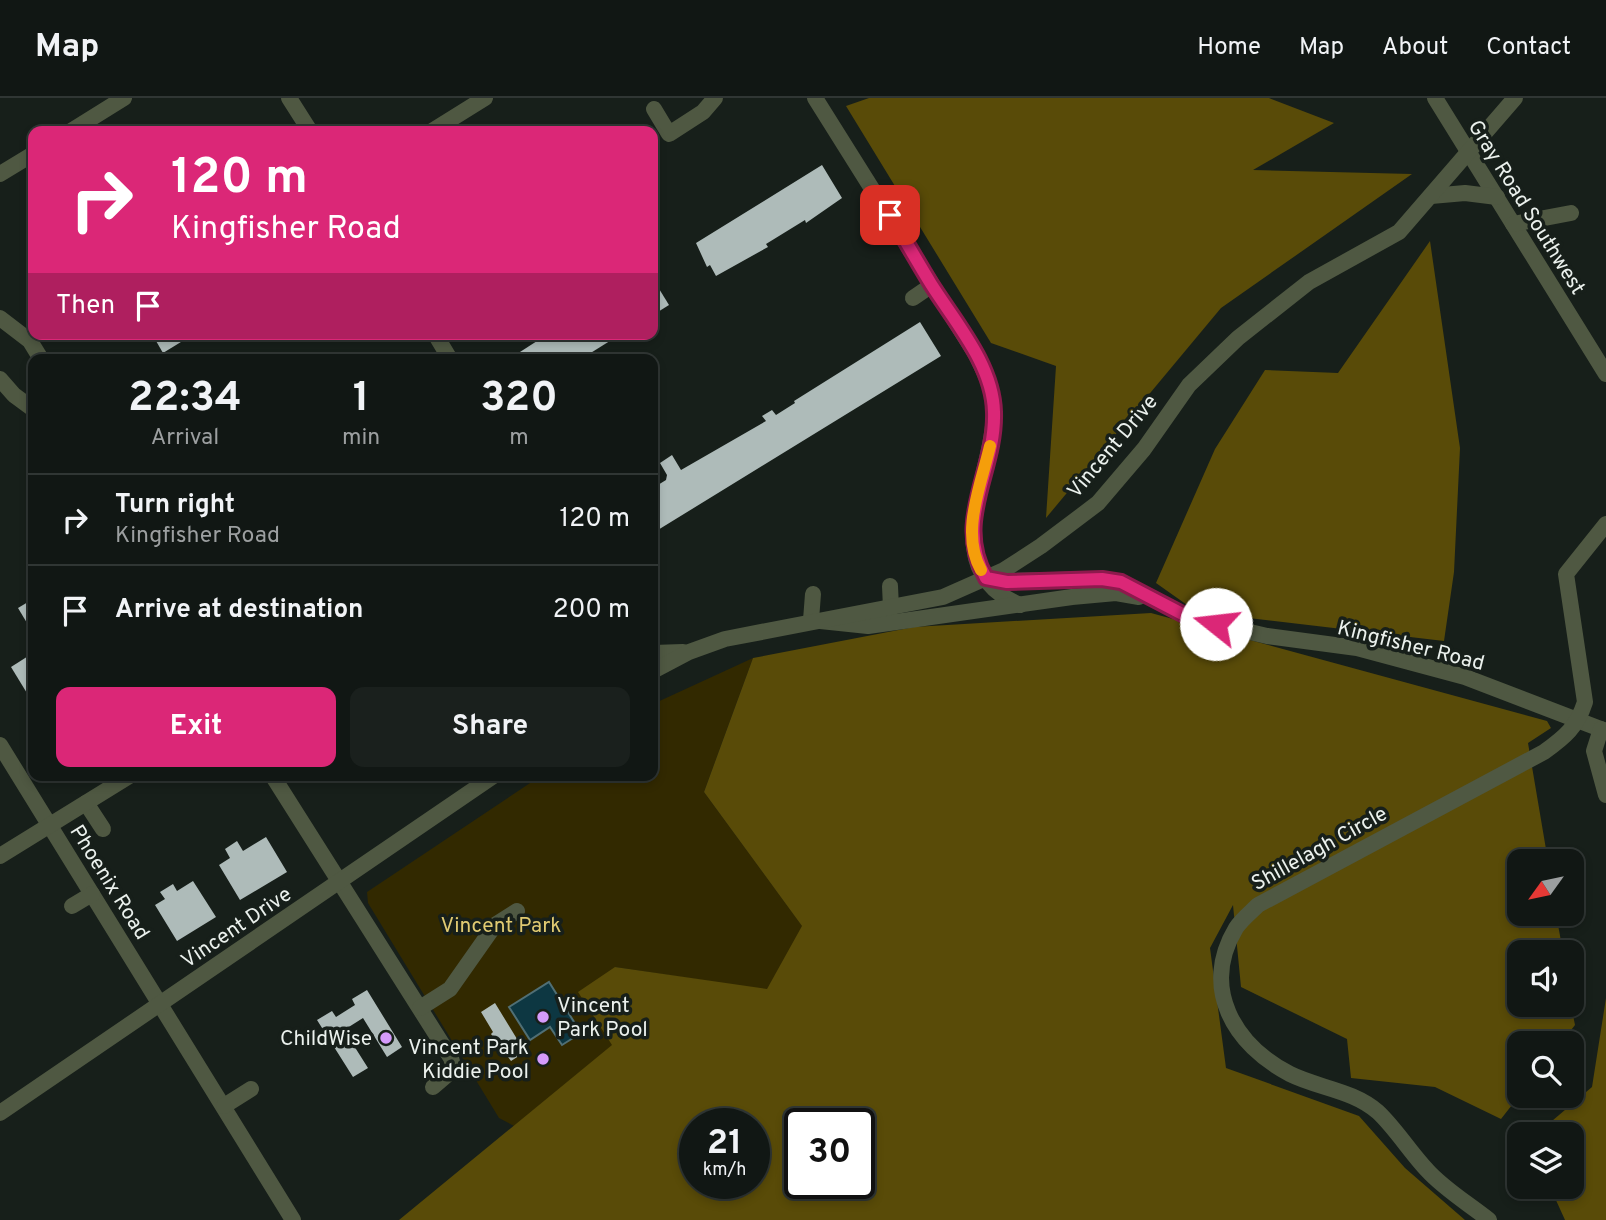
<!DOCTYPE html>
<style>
:root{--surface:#111714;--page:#1a201d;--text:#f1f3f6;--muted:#9c9fa0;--line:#303634;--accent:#db2777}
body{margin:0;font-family:Overpass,sans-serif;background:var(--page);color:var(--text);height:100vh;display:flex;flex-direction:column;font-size:26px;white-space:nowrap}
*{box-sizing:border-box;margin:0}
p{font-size:23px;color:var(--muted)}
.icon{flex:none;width:38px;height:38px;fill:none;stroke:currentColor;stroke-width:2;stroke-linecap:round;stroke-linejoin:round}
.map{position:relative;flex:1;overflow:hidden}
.details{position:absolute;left:28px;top:256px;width:630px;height:427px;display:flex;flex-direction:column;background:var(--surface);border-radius:14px;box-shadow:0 4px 10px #0003,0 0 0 2px var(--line)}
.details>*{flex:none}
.hud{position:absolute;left:28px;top:28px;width:630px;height:214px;border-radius:14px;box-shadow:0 4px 10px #0003,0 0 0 2px var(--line);background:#db2777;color:#fff;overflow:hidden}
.needle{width:46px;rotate:237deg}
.fabs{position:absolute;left:1507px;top:751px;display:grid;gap:14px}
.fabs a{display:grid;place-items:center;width:77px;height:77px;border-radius:14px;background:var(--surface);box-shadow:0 4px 10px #0003,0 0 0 2px var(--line);font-size:35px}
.speed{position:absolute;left:679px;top:1010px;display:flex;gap:14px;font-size:35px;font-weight:700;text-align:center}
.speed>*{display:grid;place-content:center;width:91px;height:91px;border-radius:50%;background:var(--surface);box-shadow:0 4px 10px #0003,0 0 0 2px var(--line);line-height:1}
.speed small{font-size:18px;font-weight:400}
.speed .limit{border:4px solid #111;border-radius:10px;background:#fff;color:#111}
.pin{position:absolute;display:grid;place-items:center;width:60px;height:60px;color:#fff;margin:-30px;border-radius:14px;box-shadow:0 4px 10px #0006}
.me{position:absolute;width:77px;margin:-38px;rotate:286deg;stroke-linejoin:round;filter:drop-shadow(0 0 5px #0008)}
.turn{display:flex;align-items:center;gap:24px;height:147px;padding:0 28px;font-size:32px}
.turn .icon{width:91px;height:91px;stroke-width:2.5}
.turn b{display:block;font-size:49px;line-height:60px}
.then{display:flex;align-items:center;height:66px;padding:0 28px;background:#0003;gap:14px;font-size:26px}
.eta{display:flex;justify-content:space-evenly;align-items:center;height:119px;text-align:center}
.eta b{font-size:42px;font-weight:700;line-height:49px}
.primary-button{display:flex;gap:14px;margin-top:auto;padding:14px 28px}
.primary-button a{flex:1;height:80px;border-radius:14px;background:var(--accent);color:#fff;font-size:28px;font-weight:700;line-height:80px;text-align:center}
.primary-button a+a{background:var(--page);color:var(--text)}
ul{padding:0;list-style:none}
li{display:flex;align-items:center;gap:21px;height:91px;padding:0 28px;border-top:2px solid var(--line)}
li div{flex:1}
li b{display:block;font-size:26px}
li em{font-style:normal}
header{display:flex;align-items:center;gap:42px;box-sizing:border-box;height:98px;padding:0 35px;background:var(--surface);border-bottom:2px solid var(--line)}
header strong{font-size:33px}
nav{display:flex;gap:38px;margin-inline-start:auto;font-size:24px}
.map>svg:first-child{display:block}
.green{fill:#322900}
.forest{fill:#594b08;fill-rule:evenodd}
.water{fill:#0d3742;stroke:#506f75;stroke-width:2}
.building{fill:#aebbb9}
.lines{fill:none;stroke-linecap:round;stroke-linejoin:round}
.minor{stroke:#4f5842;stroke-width:16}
.route-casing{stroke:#8e194d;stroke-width:18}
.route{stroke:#db2777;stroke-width:12}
.slow{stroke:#f59e0b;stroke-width:12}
.poi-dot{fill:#d59bfb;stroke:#171f1a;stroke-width:2.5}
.labels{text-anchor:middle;stroke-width:7;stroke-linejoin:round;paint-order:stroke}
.street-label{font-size:21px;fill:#ebf1ed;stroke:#171f1a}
.park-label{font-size:21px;fill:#e0ca72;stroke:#171f1a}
.poi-label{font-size:21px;fill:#ebf1ed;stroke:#171f1a;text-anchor:end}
</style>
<header>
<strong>Map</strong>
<nav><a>Home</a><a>Map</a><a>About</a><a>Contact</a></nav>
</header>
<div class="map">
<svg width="1606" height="1122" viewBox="0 0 1606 1122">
<rect width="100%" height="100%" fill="#171f1a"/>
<path class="green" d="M753 560 704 694 803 829 767 892 615 869 613 947 514 1028 499 1020 368 805 367 794 542 677H653V606Z"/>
<g class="forest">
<path d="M869 0H1269L1334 25 1253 72 1412 76 1221 210 1046 420 1056 268 991 245 846 8Z"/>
<path d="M1430 143 1460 350 1454 474 1444 543 1197 514 1156 485 1215 351 1265 272 1338 275Z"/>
<path d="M1151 515 1547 623 1551 630 1528 645 1548 763H1519V816H1556L1563 854H1519V906L1571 907 1575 927 1561 945H1519V998L1501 1021 1435 989 1351 980 1347 941 1241 889 1233 807 1210 850 1226 970 1359 1018 1405 1070 1465 1122H399L612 947 578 894 615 869 767 891 802 828 704 694 753 560 914 529ZM695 1026H754V1085H695ZM800 1026H859V1085H800Z"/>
<path d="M1606 900V1122H1565L1550 1089 1572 1088V1036L1539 1034 1592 989Z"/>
</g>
<path class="water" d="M549 884 581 935 562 947 550 929 530 942 509 909Z"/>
<g class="building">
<path d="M822 67 842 100 806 125 805 122 766 146 768 149 716 178 710 167 707 169 696 145Z"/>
<path d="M653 181 669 207 653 217Z"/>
<path d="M920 224 941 258 653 435V390L666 382 667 377 660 365 672 357 681 372 766 323 762 318 772 312 776 317 795 305 794 303Z"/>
<path d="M152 236H194L163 255Z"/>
<path d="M548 236H621L581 261H509Z"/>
<path d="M33 501V535L18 510Z"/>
<path d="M33 555V605L11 569Z"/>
<path d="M266 739 287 774 240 802 219 767 230 760 225 751 237 743 243 753Z"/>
<path d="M193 783 216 819 177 843 155 807 165 801 160 794 173 786 177 793Z"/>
<path d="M367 892 402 949 387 959 363 920 344 932 368 970 353 979 317 922 332 913 336 919 355 907 352 901Z"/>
<path d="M495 905 525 954 511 963 491 936 493 934 481 914Z"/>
</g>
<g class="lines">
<g class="minor">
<path d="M289 0 310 33"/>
<path d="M815 0 975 255C985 275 995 294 994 317 992 379 935 472 1020 507"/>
<path d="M1435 0 1606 276"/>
<path d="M654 11 669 36 703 14 715 0"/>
<path d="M71 33 124 0"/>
<path d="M432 33 485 0"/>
<path d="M0 76 33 56"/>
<path d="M1431 98 1465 95 1497 99"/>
<path d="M1513 126 1571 115"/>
<path d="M871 131 891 119"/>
<path d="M913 200 932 187"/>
<path d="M0 220 30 243 41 261"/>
<path d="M435 236 450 261"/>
<path d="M0 281 14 297 33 311"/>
<path d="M986 480 1007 483 1102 481 1121 484 1190 520 1267 538 1357 550 1465 579 1606 633"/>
<path d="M890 488 891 510"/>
<path d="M813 496 811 522 868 528 1072 499 1116 495 1139 499"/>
<path d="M653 555 683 554"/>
<path d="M653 573 689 554 725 541 943 499 1004 472 1041 448 1098 405 1144 351 1189 287 1238 240 1309 184 1399 134 1515 0"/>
<path d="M1601 631 1594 653 1606 697"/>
<path d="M0 647 293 1122"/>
<path d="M272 677 451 960 454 971 433 989"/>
<path d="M86 705 103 731"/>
<path d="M0 758 131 677"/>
<path d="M72 808 92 796"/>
<path d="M420 910 450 891 495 827 517 813"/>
<path d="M224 1008 251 991"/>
<path d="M0 1015 495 677"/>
<path d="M1489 1122C1469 1106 1444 1091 1427 1072 1410 1054 1396 1031 1378 1014 1353 992 1318 990 1290 976 1234 947 1200 890 1236 830 1241 822 1251 814 1258 807L1544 654C1565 639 1577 629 1585 604L1566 476 1606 426"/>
</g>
</g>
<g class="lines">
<defs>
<path id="route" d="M890 117C904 140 917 163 931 186 955 224 993 267 994 314 996 374 953 422 986 480L1007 484 1102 481 1121 484 1190 520 1216 526"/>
</defs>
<use href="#route" class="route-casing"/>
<use href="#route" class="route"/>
<path class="slow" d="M981 472C960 435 981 387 990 348"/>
</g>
<g class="poi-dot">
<circle cx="543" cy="919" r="7"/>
<circle cx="386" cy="940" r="7"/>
<circle cx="543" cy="961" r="7"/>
</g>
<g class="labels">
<g class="street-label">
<text transform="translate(1527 109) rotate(58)" y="7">Gray Road Southwest</text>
<text transform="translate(1112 348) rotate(-50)" y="7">Vincent Drive</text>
<text transform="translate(1411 547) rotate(14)" y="7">Kingfisher Road</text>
<text transform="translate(1319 750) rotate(-29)" y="7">Shillelagh Circle</text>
<text transform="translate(110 784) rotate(58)" y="7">Phoenix Road</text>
<text transform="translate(236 829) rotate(-34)" y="7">Vincent Drive</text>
</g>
<g class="park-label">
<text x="501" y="834">Vincent Park</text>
</g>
<g class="poi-label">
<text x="557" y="914" text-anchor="start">Vincent<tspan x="557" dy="24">Park Pool</tspan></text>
<text x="372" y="947">ChildWise</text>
<text x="529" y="956">Vincent Park<tspan x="529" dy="24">Kiddie Pool</tspan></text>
</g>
</g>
</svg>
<div class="fabs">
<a><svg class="needle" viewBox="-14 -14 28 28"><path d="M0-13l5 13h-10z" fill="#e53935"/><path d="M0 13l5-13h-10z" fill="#9c9fa0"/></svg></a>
<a><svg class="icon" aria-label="sound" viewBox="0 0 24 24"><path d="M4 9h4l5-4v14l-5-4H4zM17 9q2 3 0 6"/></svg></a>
<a><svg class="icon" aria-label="search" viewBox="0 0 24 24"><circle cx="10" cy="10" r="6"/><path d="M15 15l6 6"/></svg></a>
<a><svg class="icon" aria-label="layers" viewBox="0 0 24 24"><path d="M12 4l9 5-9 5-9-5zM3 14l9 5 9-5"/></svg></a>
</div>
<div class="speed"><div>21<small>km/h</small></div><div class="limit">30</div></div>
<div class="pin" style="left:890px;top:117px;background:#d93025"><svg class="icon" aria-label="arrive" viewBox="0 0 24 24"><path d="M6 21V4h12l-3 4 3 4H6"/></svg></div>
<svg class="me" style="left:1216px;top:526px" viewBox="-20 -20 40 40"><circle r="19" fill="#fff"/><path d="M0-13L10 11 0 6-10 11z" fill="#db2777"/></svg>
<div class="hud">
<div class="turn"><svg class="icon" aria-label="right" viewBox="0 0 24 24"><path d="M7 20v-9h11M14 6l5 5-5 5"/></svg><div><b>120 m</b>Kingfisher Road</div></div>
<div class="then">Then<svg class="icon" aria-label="arrive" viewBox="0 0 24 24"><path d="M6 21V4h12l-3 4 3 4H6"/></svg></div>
</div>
<section class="details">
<div class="eta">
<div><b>22:34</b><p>Arrival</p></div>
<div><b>1</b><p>min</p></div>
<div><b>320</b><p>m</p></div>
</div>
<ul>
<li><svg class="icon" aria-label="right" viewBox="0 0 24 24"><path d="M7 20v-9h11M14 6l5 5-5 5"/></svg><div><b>Turn right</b><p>Kingfisher Road</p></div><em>120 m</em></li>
<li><svg class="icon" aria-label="arrive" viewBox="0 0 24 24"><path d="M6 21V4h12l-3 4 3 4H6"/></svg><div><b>Arrive at destination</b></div><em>200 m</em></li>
</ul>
<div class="primary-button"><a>Exit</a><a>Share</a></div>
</section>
</div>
